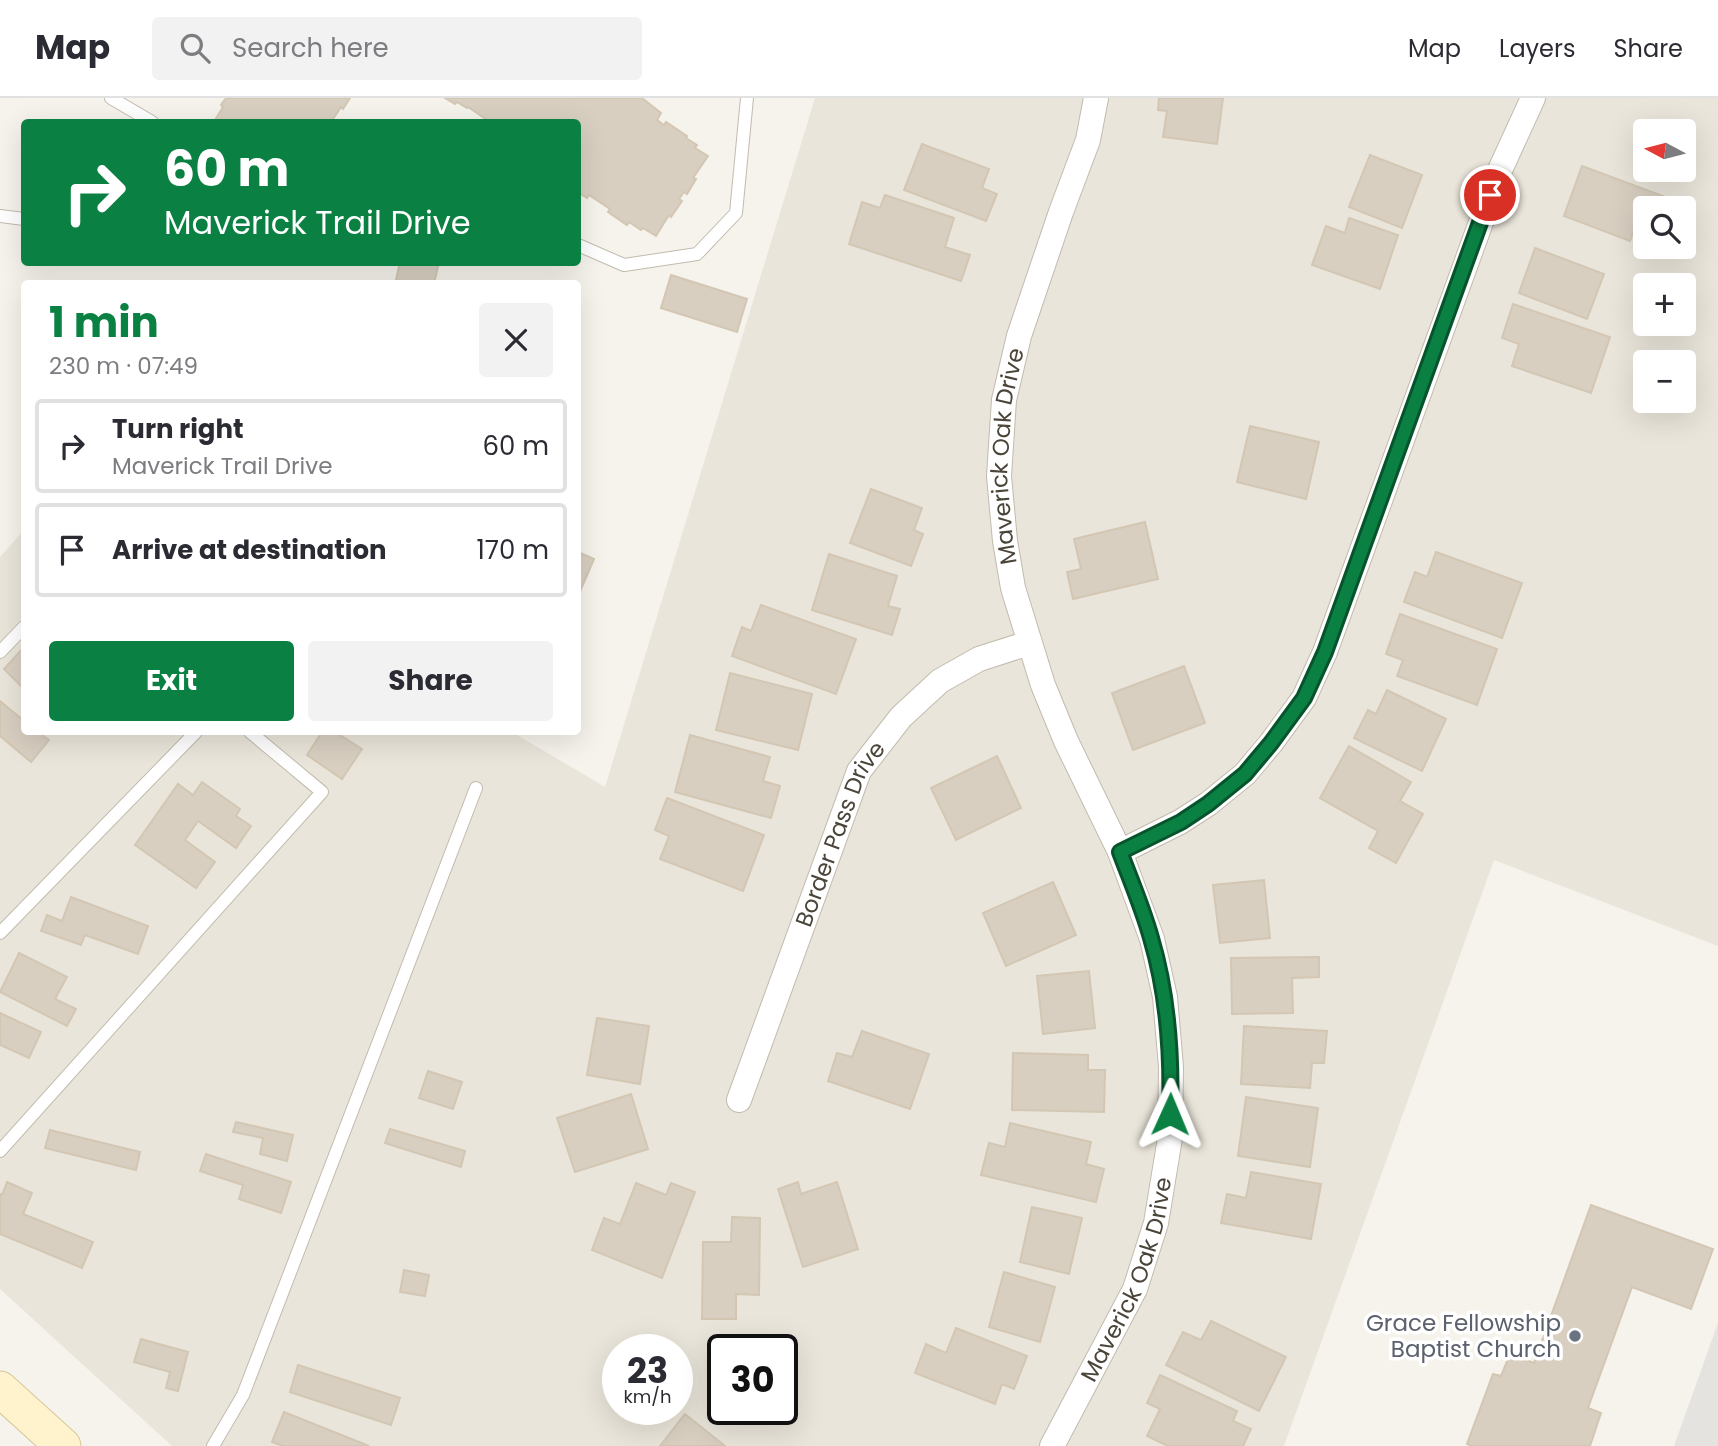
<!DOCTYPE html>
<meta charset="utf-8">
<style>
:root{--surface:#fff;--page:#f2f2f3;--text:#2b2b33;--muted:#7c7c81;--line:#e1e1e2;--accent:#0b8043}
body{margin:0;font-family:Poppins,sans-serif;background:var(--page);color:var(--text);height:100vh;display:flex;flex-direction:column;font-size:26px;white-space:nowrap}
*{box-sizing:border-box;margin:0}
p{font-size:23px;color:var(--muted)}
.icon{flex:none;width:38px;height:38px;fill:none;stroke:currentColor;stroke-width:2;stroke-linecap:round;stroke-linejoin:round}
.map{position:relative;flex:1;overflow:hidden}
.details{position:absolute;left:21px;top:182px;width:560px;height:455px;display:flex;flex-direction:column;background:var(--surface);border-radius:7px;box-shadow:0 7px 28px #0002}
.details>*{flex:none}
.top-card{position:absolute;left:21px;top:21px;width:560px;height:147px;border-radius:7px;box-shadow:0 7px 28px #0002;background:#0b8043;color:#fff;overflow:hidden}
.needle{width:46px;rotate:277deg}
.controls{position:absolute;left:1633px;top:21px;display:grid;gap:14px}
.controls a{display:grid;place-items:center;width:63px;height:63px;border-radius:7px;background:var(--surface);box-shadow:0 7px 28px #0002;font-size:35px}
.speed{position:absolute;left:602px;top:1236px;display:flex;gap:14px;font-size:35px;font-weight:700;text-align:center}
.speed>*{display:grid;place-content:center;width:91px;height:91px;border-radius:50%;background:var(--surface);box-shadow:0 7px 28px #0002;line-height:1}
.speed small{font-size:18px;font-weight:400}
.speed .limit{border:4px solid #111;border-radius:10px;background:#fff;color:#111}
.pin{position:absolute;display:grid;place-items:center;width:60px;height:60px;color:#fff;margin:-30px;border:4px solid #fff;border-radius:50%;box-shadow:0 2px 7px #0007}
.me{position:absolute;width:77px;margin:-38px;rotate:1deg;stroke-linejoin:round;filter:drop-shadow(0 0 5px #0008)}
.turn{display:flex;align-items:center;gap:24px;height:147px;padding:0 28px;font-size:32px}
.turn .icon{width:91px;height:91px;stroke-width:2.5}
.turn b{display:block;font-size:49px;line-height:60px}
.round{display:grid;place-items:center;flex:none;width:74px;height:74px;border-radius:7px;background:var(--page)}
.head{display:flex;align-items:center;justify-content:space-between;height:119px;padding:0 28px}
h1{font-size:42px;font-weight:700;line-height:52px;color:var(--accent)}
.primary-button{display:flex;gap:14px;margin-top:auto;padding:14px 28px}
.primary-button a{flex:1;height:80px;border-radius:7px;background:var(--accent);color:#fff;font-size:28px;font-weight:700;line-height:80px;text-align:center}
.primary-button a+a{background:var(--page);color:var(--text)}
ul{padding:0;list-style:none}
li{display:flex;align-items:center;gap:21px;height:94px;margin:0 14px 10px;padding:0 14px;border:4px solid var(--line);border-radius:7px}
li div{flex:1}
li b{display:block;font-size:26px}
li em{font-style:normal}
header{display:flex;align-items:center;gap:42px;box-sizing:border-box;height:98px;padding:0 35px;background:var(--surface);border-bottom:2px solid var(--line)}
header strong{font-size:33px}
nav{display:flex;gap:38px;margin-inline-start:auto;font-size:24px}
.search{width:490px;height:63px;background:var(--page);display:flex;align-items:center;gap:18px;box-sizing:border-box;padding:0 24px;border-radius:7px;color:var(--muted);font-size:26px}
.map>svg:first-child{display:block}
.residential{fill:#eae5da;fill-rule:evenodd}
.parking{fill:#e5e3e0}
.building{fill:#d8cfc1;stroke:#d3c7b4;stroke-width:2}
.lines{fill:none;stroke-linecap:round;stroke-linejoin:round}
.lane-casing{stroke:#c2bbae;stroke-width:14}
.street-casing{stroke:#c2bbae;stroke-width:26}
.secondary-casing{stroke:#d6c79b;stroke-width:37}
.lane{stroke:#fff;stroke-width:12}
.street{stroke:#fff;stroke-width:24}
.secondary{stroke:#fff3cd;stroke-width:35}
.route-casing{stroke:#07532c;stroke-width:18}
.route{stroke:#0b8043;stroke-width:12}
.worship-dot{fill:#6b7280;stroke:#fff;stroke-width:2.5}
.labels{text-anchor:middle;stroke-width:7;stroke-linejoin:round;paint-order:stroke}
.street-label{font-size:23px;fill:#4b4439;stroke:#fff}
.worship-label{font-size:23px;fill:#5b616d;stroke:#fff;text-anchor:end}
</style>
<header>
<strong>Map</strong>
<div class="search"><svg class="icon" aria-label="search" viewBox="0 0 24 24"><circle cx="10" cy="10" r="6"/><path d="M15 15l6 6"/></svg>Search here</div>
<nav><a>Map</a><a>Layers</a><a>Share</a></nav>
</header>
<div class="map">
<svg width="1718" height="1348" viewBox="0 0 1718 1348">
<rect width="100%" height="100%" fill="#f6f3ec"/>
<path class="residential" d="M815 0H1718V848L1494 762 1284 1348H172L0 1191V459L24 432V634H512L605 689ZM1645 33H1684V72H1645ZM1645 110H1684V149H1645ZM1645 187H1684V226H1645ZM1645 264H1684V303H1645ZM618 1251H677V1311H618ZM723 1251H782V1311H723Z"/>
<path class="parking" d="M1718 1225V1348H1674Z"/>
<g class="building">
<path d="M226 0H350L343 11 341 9 331 24H219L215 22 223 9 221 7Z"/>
<path d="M445 0H642L661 15 657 22 664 27 666 24 687 38 686 40 697 47 695 50 708 58 693 80 696 81 687 96 684 94 679 101 682 103 671 119 669 117 656 138 643 130 641 132 629 124 627 127 608 114 610 111 589 97 587 100 578 94V24H490L468 9 467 10 457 4 455 6Z"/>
<path d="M1159 0H1223L1217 46 1163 39 1167 13 1158 12Z"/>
<path d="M922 46 989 71 982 90 997 96 986 123 904 92Z"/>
<path d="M1370 57 1422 77 1402 130 1349 109Z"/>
<path d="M1582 68 1671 101 1668 110H1645V126L1637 123 1630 143 1564 118Z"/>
<path d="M885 97 954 120 945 149 970 157 961 183 849 146 862 104 880 110Z"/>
<path d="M1349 120 1398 137 1380 191 1312 167 1326 128 1345 135Z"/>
<path d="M1535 150 1604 176 1587 221 1519 195Z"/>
<path d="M400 164H439L434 186H395Z"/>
<path d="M671 177 747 201 737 234 661 210Z"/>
<path d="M1513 206 1610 239 1591 295 1512 268 1519 246 1502 240Z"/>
<path d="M1250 328 1319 344 1306 401 1237 384Z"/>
<path d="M871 391 922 410 914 432 923 436 911 468 850 445Z"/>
<path d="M1145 424 1158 481 1073 501 1067 474 1081 471 1074 441Z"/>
<path d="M578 454 594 461 578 498Z"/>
<path d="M1436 454 1522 485 1502 540 1404 504 1415 474 1427 479Z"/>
<path d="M829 456 897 478 888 508 900 511 892 537 812 512Z"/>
<path d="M761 507 856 541 836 596 732 558 742 529 751 533Z"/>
<path d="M1400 516 1497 551 1477 607 1397 578 1403 562 1386 556Z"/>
<path d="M24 549V591L4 571Z"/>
<path d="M1184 568 1205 625 1133 652 1112 595Z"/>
<path d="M730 575 812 596 798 652 716 632Z"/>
<path d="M1387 592 1446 621 1422 673 1354 640 1368 612 1376 616Z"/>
<path d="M0 603 24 623V634H38L49 642 31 664 0 638Z"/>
<path d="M322 634H335L362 651 342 681 307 657Z"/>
<path d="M690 637 770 659 763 683 780 688 771 720 675 694Z"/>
<path d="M1349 648 1411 684 1400 703 1423 716 1396 765 1369 750 1378 733 1320 700Z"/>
<path d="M997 658 1021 710 956 742 931 690Z"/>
<path d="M202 684 240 711 236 718 251 728 236 750 198 723 185 742 215 764 196 790 135 747 178 686 193 697Z"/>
<path d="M667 700 764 737 743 793 660 761 669 738 655 732Z"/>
<path d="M1264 782 1270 840 1220 845 1213 787Z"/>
<path d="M1053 784 1076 837 1006 868 983 815Z"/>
<path d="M71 799 148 828 138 856 85 837 81 847 41 833 47 817 62 823Z"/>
<path d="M19 855 67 879 55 901 76 911 67 928 0 894Z"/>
<path d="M1319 859V879L1292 880 1293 915 1232 916 1231 860Z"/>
<path d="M1089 873 1095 930 1043 936 1037 878Z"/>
<path d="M0 915 41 934 29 960 0 947Z"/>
<path d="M597 920 649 928 640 986 587 977Z"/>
<path d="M1244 928 1327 933 1324 965H1312L1310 990 1241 986Z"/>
<path d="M862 933 929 956 910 1011 828 983 837 955 852 959Z"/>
<path d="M1013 955 1088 957V972H1105L1104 1014 1012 1012Z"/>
<path d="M428 973 462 984 453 1011 419 1000Z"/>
<path d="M631 996 648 1051 575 1074 557 1020Z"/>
<path d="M1246 999 1318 1010 1310 1069 1238 1058Z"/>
<path d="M236 1024 293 1037 287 1063 260 1056 263 1040 233 1034Z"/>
<path d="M1010 1025 1091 1044 1086 1066 1104 1071 1096 1104 981 1077 989 1045 1005 1049Z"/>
<path d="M390 1031 465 1053 461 1069 385 1045Z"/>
<path d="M50 1032 140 1054 136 1072 45 1050Z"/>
<path d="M206 1056 291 1084 281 1115 239 1101 243 1087 200 1073Z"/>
<path d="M1251 1074 1321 1086 1311 1141 1221 1125 1227 1096 1246 1100Z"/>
<path d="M7 1084 32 1095 23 1116 93 1144 82 1170 0 1136V1096L2 1097Z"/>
<path d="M798 1084 801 1096 837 1084 858 1151 803 1169 778 1091Z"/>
<path d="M636 1085 666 1097 671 1085 695 1094 662 1180 592 1152 604 1120 620 1126Z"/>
<path d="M1591 1107 1713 1151 1691 1211 1632 1189 1588 1310 1601 1315 1590 1348H1472L1467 1346 1493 1276 1501 1278 1510 1256 1534 1265Z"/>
<path d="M1032 1109 1082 1120 1069 1176 1020 1164Z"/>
<path d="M732 1119 760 1120 759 1197 736 1196V1221H702L703 1144H731Z"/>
<path d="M404 1172 429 1177 425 1198 400 1194Z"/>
<path d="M1004 1174 1055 1189 1040 1244 989 1229Z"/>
<path d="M1211 1223 1286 1259 1259 1313 1166 1267 1183 1234 1201 1242Z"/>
<path d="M956 1230 1027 1258 1014 1291 1002 1286 995 1306 915 1275 926 1246 946 1255Z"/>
<path d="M141 1241 188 1254 178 1293 166 1290 170 1274 134 1264Z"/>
<path d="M298 1267 400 1300 391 1327 290 1294Z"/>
<path d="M1160 1277 1237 1313 1233 1323 1251 1331 1243 1348H1168L1147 1338 1160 1311 1147 1305Z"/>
<path d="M284 1314 369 1348H283L272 1344Z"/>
<path d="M685 1316 725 1348H660Z"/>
</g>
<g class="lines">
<defs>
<g id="lane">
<path d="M111 0 152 24"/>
<path d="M0 118 24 121"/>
<path d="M578 147 624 167 697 156 736 115 747 0"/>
<path d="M0 554 24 529"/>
<path d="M0 835 196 634"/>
<path d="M0 1053 322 694 250 634"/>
<path d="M213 1348 243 1297 476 690"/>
</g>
<g id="street">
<path d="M1120 754 1180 724 1208 706 1245 676 1271 645 1304 600 1325 554 1500 72 1533 0"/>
<path id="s1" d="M739 1002 859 673 901 619 940 583 979 561 1029 545"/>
<path id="s2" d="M1052 1348 1135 1191 1156 1125 1170 1040 1171 969 1165 899 1152 841 1120 754 1066 643 1043 587 1013 490 1005 443 999 378 1004 302 1019 238 1061 114 1088 42 1096 0"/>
</g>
<path id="secondary" d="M0 1291 63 1348"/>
</defs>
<use href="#lane" class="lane-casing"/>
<use href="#street" class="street-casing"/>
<use href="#secondary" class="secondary-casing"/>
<use href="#lane" class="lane"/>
<use href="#street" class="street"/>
<use href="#secondary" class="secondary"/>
</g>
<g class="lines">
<defs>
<path id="route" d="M1170 1016C1172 957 1168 897 1151 840 1143 811 1131 783 1120 754L1181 724 1208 706 1245 676 1271 645 1304 600 1325 554 1490 97"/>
</defs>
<use href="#route" class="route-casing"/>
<use href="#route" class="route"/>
</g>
<circle class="worship-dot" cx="1575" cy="1238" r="7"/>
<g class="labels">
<g class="street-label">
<text dy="8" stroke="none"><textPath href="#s2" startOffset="1045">Maverick Oak Drive</textPath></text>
<text dy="8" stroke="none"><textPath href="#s1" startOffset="285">Border Pass Drive</textPath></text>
<text dy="8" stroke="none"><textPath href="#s2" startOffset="184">Maverick Oak Drive</textPath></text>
</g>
<g class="worship-label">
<text x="1561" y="1233">Grace Fellowship<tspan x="1561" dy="26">Baptist Church</tspan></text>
</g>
</g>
</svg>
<div class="controls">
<a><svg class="needle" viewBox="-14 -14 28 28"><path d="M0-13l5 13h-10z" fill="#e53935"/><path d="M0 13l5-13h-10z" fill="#7c7c81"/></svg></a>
<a><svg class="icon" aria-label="search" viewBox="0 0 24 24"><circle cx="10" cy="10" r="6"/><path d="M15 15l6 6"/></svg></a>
<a>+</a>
<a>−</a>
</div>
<div class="speed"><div>23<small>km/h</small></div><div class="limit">30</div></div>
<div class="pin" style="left:1490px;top:97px;background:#d93025"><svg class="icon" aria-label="arrive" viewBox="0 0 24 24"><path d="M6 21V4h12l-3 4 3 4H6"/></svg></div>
<svg class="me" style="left:1170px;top:1016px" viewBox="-20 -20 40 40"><path d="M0-17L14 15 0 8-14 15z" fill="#0b8043" stroke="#fff" stroke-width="4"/></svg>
<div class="top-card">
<div class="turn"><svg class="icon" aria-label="right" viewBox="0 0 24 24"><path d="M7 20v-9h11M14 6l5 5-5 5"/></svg><div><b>60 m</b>Maverick Trail Drive</div></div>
</div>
<section class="details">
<div class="head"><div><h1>1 min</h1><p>230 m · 07:49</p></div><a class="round"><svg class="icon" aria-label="close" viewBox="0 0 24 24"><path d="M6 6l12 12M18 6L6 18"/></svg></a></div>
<ul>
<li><svg class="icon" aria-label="right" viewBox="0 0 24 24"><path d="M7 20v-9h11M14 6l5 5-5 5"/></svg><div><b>Turn right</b><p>Maverick Trail Drive</p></div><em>60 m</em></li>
<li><svg class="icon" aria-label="arrive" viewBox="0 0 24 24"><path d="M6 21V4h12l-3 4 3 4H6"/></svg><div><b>Arrive at destination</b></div><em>170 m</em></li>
</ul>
<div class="primary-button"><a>Exit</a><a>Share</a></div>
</section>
</div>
